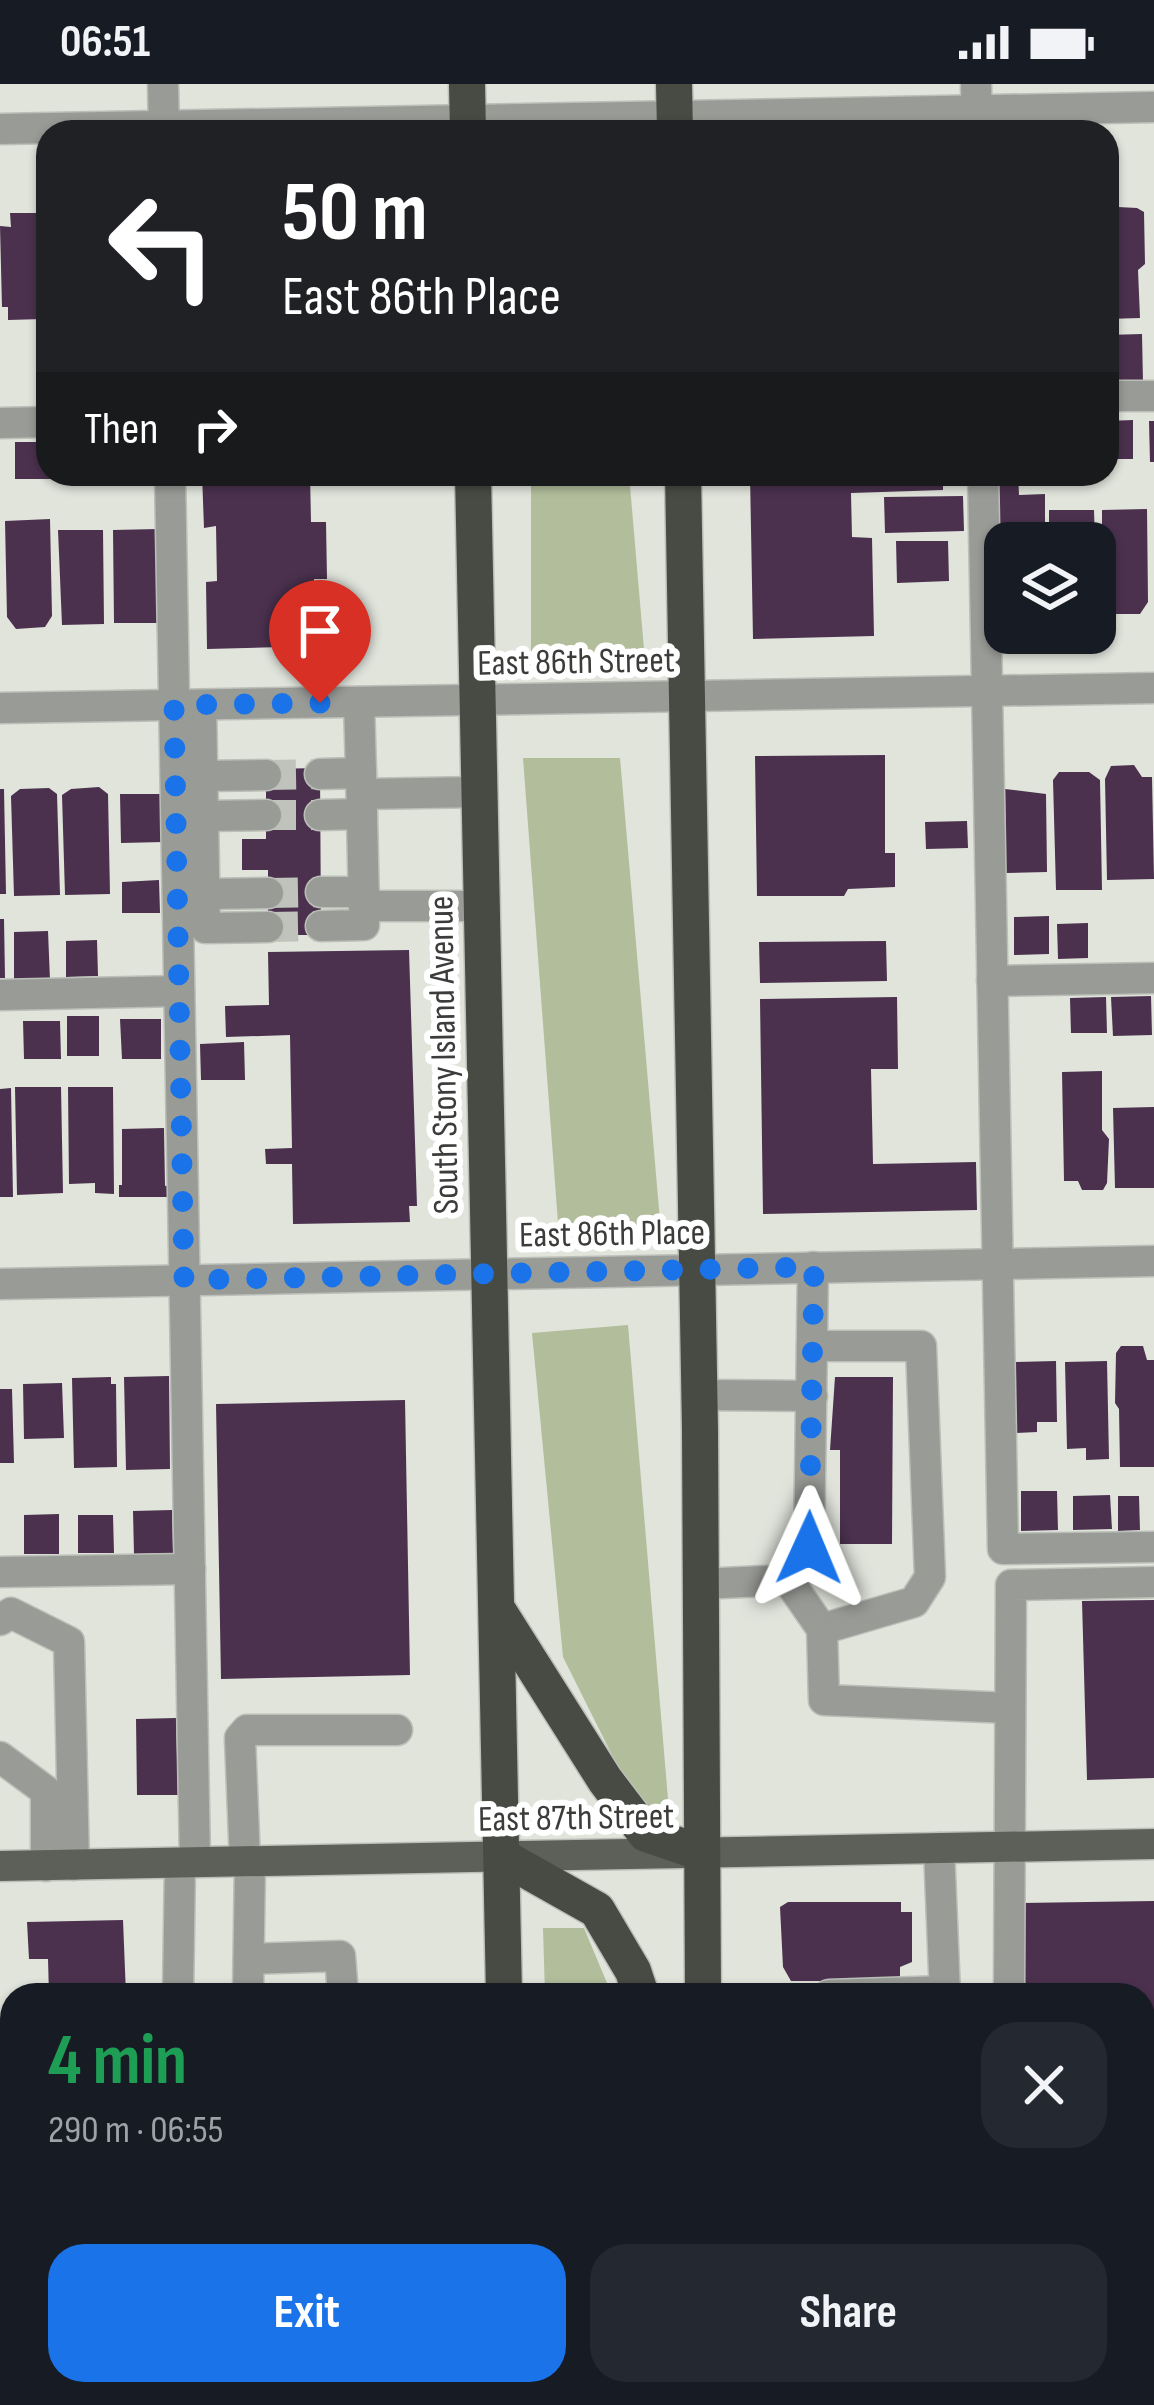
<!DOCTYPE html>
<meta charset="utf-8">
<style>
:root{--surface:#171b24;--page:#242831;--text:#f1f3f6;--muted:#9ea1a6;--accent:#1a73e8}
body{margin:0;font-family:"Sofia Sans Condensed",sans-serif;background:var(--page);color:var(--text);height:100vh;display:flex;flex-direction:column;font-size:45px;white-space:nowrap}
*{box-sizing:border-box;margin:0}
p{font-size:39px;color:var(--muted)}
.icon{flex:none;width:66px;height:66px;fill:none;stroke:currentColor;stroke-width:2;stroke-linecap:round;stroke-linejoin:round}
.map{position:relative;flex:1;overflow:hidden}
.details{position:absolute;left:0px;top:1899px;width:1155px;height:423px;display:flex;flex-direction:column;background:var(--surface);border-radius:36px 36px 0 0;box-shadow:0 3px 9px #0004}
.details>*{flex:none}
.banner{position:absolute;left:36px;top:36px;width:1083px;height:366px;border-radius:36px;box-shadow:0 3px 9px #0004;background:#202124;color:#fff;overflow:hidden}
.tools{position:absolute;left:984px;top:438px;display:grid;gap:24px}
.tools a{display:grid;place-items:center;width:132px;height:132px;border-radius:24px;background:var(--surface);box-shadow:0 3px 9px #0004;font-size:60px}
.pin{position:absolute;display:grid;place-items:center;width:102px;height:102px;color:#fff;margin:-123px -51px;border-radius:50% 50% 50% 0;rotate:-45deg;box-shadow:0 0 12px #0007}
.pin .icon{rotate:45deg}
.me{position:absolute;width:132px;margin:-66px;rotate:1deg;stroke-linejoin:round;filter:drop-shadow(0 0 9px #0008)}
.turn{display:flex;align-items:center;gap:42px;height:252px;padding:0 48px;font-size:54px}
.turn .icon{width:156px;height:156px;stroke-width:2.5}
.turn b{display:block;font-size:84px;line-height:102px}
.then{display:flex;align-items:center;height:114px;padding:0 48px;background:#0003;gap:24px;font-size:45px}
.round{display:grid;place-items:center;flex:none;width:126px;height:126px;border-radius:36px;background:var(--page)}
.overview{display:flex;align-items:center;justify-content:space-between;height:204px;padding:0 48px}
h1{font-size:72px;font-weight:700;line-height:90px;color:#1e9e55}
.action{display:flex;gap:24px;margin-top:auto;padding:24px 48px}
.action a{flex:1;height:138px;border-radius:36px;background:var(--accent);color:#fff;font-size:48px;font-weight:700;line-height:138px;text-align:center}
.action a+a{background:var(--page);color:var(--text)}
.status{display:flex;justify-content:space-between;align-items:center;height:84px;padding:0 60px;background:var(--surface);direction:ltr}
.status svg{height:33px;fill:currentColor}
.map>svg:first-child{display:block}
.green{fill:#b1bd9b}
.building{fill:#4b314e}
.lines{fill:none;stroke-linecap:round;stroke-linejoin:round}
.minor-tunnel{stroke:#bfc3bb;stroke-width:30;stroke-dasharray:30 15;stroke-linecap:butt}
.minor-casing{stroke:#bcbfb8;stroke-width:33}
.major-casing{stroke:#bcbfb8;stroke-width:33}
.highway-casing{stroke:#bcbfb8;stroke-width:39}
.minor{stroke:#999b97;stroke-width:30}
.major{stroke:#5d6059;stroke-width:30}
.highway{stroke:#484b44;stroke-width:36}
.route{stroke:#1a73e8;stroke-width:21;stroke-dasharray:0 37.8}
.labels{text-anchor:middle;stroke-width:12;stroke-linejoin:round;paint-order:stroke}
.street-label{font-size:36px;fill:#3c3d3a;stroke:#fff}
</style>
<div class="status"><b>06:51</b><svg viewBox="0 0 49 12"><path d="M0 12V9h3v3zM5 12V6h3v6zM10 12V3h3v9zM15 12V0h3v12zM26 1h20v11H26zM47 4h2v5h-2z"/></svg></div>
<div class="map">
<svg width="1154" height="2321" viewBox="0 0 1154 2321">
<rect width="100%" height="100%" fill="#e0e4db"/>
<g class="green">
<path d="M531 390H629L645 577H531Z"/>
<path d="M523 674H620L661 1148 559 1152Z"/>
<path d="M628 1241 669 1727 636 1719 563 1573 532 1249Z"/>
<path d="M543 1844H584L612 1911H545Z"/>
<rect x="555" y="2310" width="111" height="11"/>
</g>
<g class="building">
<path d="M1118 123 1137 124 1144 128 1145 180 1138 186 1140 234 1107 235V137H1113Z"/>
<path d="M10 129H40L41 143H48V223H43V235L8 236V223H2L0 142 11 143Z"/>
<path d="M1142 250 1143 299 1107 300V251Z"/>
<path d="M1133 336V375H1107V337Z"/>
<path d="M1149 337H1154V378H1150Z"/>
<path d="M15 358H48V390H53V395H15Z"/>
<rect x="66" y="390" width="37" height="9"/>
<path d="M121 390H157V398H122Z"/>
<path d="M202 390H310L311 438H326L327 495H314L315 562 207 565 206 498 217 497 216 442 204 444Z"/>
<path d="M750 390H943V406L851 409 852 453 872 454 874 552 753 555Z"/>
<path d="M1018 390 1019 411 1045 410V455L1005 459V522H998L995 391Z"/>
<path d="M963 412 964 447 885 449 884 413Z"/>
<path d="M1147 425 1148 518 1140 530H1116L1102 519V426Z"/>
<path d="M1049 426H1094L1095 459H1049Z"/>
<path d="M50 435 52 532 45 543 16 545 7 533 5 437Z"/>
<path d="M158 445V539H114L113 446Z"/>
<path d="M58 446H103L104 540 62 541Z"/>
<path d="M896 457H948L949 497 897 499Z"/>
<path d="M885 671V769H895V803L848 805 844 812H757L755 672Z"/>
<path d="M1134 681 1142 693H1152L1154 795 1107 796 1105 695 1111 682Z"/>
<path d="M320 684 321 851H268V786H242V755H266V685Z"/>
<path d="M1059 688H1089L1100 696 1102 806H1056L1053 696Z"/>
<path d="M99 703 108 710 110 810 65 811 62 711 71 705Z"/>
<path d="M49 704 57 710 60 811 14 812 11 712 20 705Z"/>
<path d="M0 705H4L6 810H0Z"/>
<path d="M1005 705 1046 710 1047 788 1006 789Z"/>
<path d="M120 710H161L163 758 121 759Z"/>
<path d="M967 737 968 764 926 765 925 738Z"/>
<path d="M159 796 160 829H122V798Z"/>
<path d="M1049 832V870L1014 871V833Z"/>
<path d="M0 835H4L5 894H0Z"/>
<path d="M1088 839V874L1058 875 1057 840Z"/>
<path d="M48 847 50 896 14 897V848Z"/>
<path d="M97 856 98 892 66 893V857Z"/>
<path d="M886 857 887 897 760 899 759 858Z"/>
<path d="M409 866 417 1122H409L410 1138 293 1140 292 1080H266L265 1065 292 1064 290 951 226 953 225 922 269 921 268 868Z"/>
<path d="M1151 912 1152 951 1113 952 1111 913Z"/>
<path d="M897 913 898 985H871L873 1080 976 1078 977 1126 763 1130 760 915Z"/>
<path d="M1106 913 1107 949H1071L1070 914Z"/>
<rect x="67" y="932" width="32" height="40"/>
<path d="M120 935H161V975H122Z"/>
<path d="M23 937H60L61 975H24Z"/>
<path d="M244 958 245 996H201L200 960Z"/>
<path d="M1102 987V1046L1109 1055 1107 1099 1103 1106H1082L1078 1097H1064L1062 988Z"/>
<path d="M15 1003H61L63 1109 17 1111Z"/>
<path d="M68 1003H113L114 1110 95 1109V1099L69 1100Z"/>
<path d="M11 1004 13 1113H0V1005Z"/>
<path d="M1154 1023V1104H1115L1113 1024Z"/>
<path d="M164 1044 165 1102 170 1101V1113H119V1101H122V1045Z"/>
<path d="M1121 1262H1143L1147 1276H1154V1383H1120L1119 1325 1115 1319 1116 1269Z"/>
<path d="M1056 1277 1057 1338H1037V1348L1015 1349 1013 1278Z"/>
<path d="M1107 1277 1109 1375 1086 1376V1364L1067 1365 1065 1278Z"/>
<path d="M169 1292 170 1385 126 1386 124 1293Z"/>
<path d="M111 1293V1300H116L117 1383 74 1384 72 1294Z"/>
<path d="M835 1293H893L892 1460H840V1366H830Z"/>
<path d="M62 1299 64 1354 24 1355 23 1300Z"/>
<path d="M0 1305H12L14 1379H0Z"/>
<path d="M405 1316 410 1591 221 1595 216 1320Z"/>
<path d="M1021 1407H1057L1058 1446 1021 1447Z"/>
<path d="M1110 1411 1112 1445 1073 1446V1412Z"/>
<path d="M1118 1412H1139L1140 1446 1118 1447Z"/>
<path d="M172 1426 173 1469 134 1470 133 1427Z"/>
<path d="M59 1430V1470H24V1431Z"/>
<path d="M78 1431H113L114 1469H78Z"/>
<path d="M1154 1516V1694L1087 1696 1082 1517Z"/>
<path d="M176 1634 178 1711H137L136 1635Z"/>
<path d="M1154 1817V1944H1143V1911H1022L1021 1819Z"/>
<path d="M788 1818H901V1828H912V1878L900 1883V1897H791L783 1883 780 1823Z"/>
<path d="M123 1836 126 1911H49L48 1875H29L27 1838Z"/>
<rect x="0" y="2089" width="12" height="43"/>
<path d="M12 2150V2194H0V2151Z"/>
<path d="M12 2209V2254H0V2210Z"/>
<path d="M0 2270H12V2310H52V2314L0 2315Z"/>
<rect x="135" y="2310" width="36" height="6"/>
</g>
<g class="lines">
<g class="minor-tunnel">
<path d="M266 691 320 690"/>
<path d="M266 731H320"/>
<path d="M268 809 321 808"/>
<path d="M268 843 321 842"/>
</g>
<defs>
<g id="minor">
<path d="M163 0 164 48"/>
<path d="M976 0 977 48"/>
<path d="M0 45 1154 23"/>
<path d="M1107 312H1154"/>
<path d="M0 339 48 338"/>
<path d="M170 390 195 1778"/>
<path d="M983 390 1003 1465 1154 1463"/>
<path d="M359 618 361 689"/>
<path d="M201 621 205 844 268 843"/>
<path d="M0 624 1154 604"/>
<path d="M320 690 361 689 364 822V841L321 842"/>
<path d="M202 692 266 691"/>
<path d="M362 710 479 708"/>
<path d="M320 731 362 730"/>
<path d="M203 732 266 731"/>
<path d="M321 808H364"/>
<path d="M204 810 268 809"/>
<path d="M364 822H481"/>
<path d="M992 897 1154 894"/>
<path d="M0 911 179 907"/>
<path d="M0 1200 1154 1177"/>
<path d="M812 1262H921L930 1493 914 1518 822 1545"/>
<path d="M699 1311 812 1312"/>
<path d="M0 1488 190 1485"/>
<path d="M788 1496 822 1545 824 1616 1010 1624"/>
<path d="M701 1500 788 1496 809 1464 813 1183"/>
<path d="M0 1536 11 1529 69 1558 74 1781"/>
<path d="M0 1673 46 1707V1782"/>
<path d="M939 1764 945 1911"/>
<path d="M245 1778 240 1654 247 1646H397"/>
<path d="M249 1875 340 1872 343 1911"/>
<path d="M178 1911 180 1779"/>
<path d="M248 1911 250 1778"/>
<path d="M829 1911 945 1907"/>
<path d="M1009 1911 1011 1501 1154 1498"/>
<path d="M1143 2037H1154"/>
<path d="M0 2061H12"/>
<path d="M1143 2106 1146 2284 1143 2287"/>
<path d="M181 2310V2321"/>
<path d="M256 2321 266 2310"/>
<path d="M954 2321 986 2312 1113 2310"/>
</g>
<path id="major" d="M0 1782 1154 1760"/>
<g id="highway">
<path d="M467 0 468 48"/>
<path d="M674 0 675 48"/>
<path d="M473 390 504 1911"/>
<path d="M683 390 700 1345 703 1911"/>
<path d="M499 1528 605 1696 646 1750 702 1769"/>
<path d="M503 1773 597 1826 633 1887 641 1911"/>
<path d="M507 2310V2321"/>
<path d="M708 2310V2321"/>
</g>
</defs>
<use href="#minor" class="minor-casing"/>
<use href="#major" class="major-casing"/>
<use href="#highway" class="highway-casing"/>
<use href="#minor" class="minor"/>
<use href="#major" class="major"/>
<use href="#highway" class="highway"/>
</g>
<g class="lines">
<path class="route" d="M320 619 174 621 184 1196 814 1183 809 1464"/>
</g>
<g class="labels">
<g class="street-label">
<text transform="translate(576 576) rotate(-1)" y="13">East 86th Street</text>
<text transform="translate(442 971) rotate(-91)" y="13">South Stony Island Avenue</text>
<text transform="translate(612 1148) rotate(-1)" y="13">East 86th Place</text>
<text transform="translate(576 1732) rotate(-1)" y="13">East 87th Street</text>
</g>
</g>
</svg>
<div class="tools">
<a><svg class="icon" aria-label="layers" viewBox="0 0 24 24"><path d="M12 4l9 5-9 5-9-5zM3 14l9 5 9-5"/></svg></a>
</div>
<div class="pin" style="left:320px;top:619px;background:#d93025"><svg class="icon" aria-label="arrive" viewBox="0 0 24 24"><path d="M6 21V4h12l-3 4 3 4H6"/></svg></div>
<svg class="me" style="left:809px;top:1464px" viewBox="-20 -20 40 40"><path d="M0-17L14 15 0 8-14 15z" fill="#1a73e8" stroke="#fff" stroke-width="4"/></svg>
<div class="banner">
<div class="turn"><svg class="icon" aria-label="left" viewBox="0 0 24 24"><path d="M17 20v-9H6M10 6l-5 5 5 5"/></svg><div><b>50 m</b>East 86th Place</div></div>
<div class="then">Then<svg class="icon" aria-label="right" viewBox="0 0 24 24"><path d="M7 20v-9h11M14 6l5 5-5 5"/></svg></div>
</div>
<section class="details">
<div class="overview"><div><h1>4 min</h1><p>290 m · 06:55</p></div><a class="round"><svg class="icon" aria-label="close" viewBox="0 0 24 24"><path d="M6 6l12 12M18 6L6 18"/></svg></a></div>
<div class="action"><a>Exit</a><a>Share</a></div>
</section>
</div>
